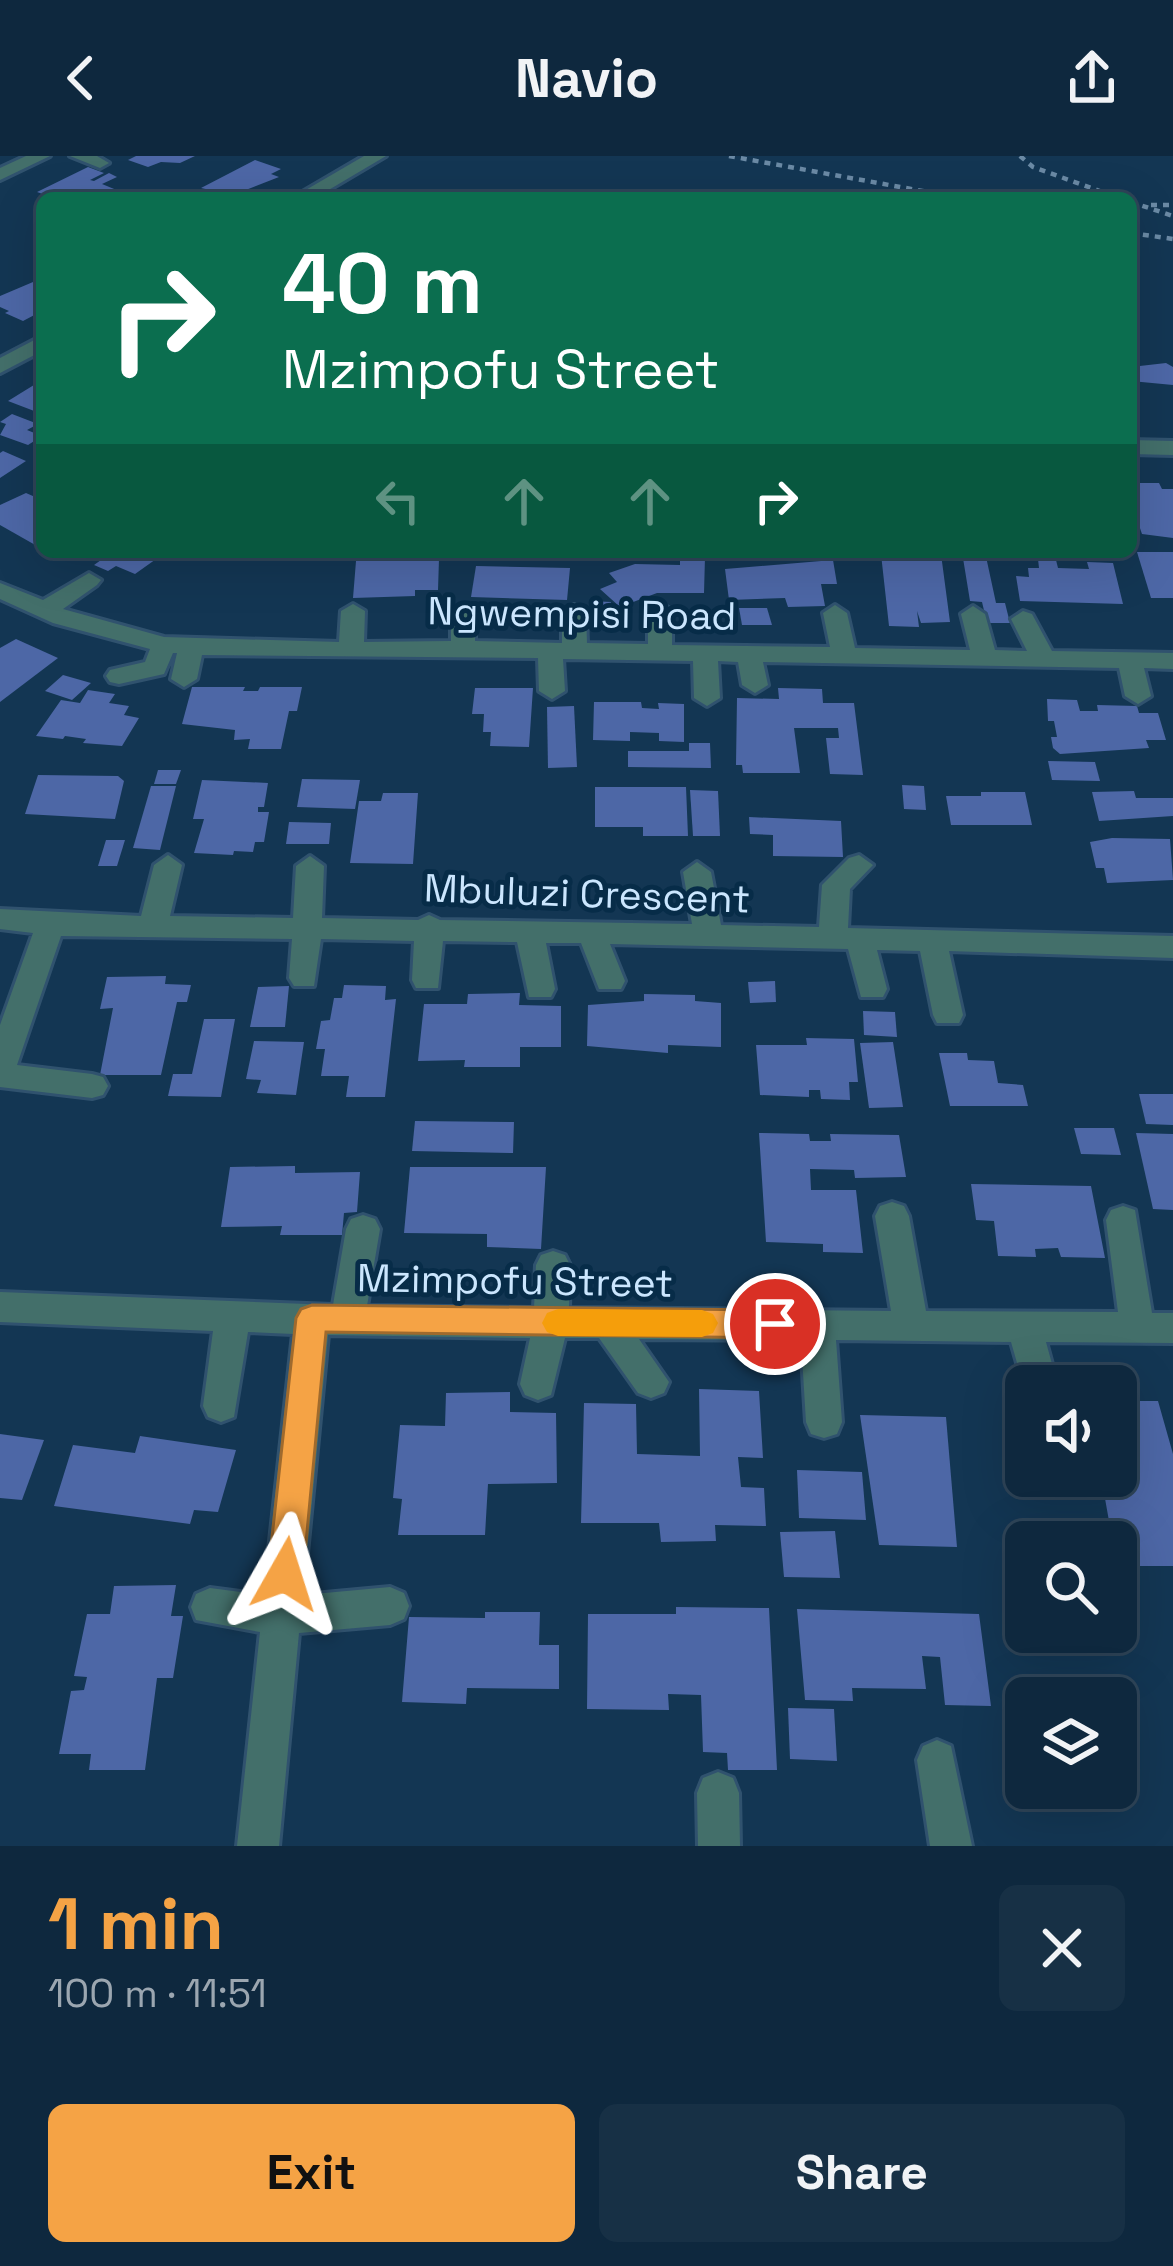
<!DOCTYPE html>
<meta charset="utf-8">
<style>
:root{--surface:#0e283e;--page:#173045;--text:#f1f3f6;--muted:#9ba6b0;--line:#2e4458;--accent:#f5a345}
body{margin:0;font-family:"Space Grotesk",sans-serif;background:var(--page);color:var(--text);height:100vh;display:flex;flex-direction:column;font-size:45px;white-space:nowrap}
*{box-sizing:border-box;margin:0}
p{font-size:39px;color:var(--muted)}
.icon{flex:none;width:66px;height:66px;fill:none;stroke:currentColor;stroke-width:2;stroke-linecap:round;stroke-linejoin:round}
.map{position:relative;height:1690px;overflow:hidden}
.drawer{display:flex;flex-direction:column;background:var(--surface);flex:1}
.drawer>*{flex:none}
.top-card{position:absolute;left:36px;top:36px;width:1101px;height:366px;border-radius:18px;box-shadow:0 12px 48px #0002,0 0 0 3px var(--line);background:#0b6e4f;color:#fff;overflow:hidden}
.fabs{position:absolute;left:1005px;top:1209px;display:grid;gap:24px}
.fabs a{display:grid;place-items:center;width:132px;height:132px;border-radius:18px;background:var(--surface);box-shadow:0 12px 48px #0002,0 0 0 3px var(--line);font-size:60px}
.pin{position:absolute;display:grid;place-items:center;width:102px;height:102px;color:#fff;margin:-51px;border:6px solid #fff;border-radius:50%;box-shadow:0 3px 12px #0007}
.me{position:absolute;width:132px;margin:-66px;rotate:6deg;stroke-linejoin:round;filter:drop-shadow(0 0 9px #0008)}
.turn{display:flex;align-items:center;gap:42px;height:252px;padding:0 48px;font-size:54px}
.turn .icon{width:156px;height:156px;stroke-width:2.5}
.turn b{display:block;font-size:84px;line-height:102px}
.lanes{display:flex;align-items:center;height:114px;padding:0 48px;background:#0003;justify-content:center;gap:60px;direction:ltr}
.lanes .off{opacity:.35}
.round{display:grid;place-items:center;flex:none;width:126px;height:126px;border-radius:18px;background:var(--page)}
.summary{display:flex;align-items:center;justify-content:space-between;height:204px;padding:0 48px}
h1{font-size:72px;font-weight:600;line-height:90px;color:var(--accent)}
.primary-button{display:flex;gap:24px;margin-top:auto;padding:24px 48px}
.primary-button a{flex:1;height:138px;border-radius:18px;background:var(--accent);color:#111;font-size:48px;font-weight:600;line-height:138px;text-align:center}
.primary-button a+a{background:var(--page);color:var(--text)}
header{display:flex;justify-content:space-between;align-items:center;height:156px;padding:0 48px;background:var(--surface);font-size:54px;font-weight:600}
.map>svg:first-child{display:block}
.building{fill:#4d67a6}
.lines{fill:none;stroke-linecap:round;stroke-linejoin:round}
.minor-casing{stroke:#30526e;stroke-width:6}
.path{stroke:#6b8aa5;stroke-width:4.5;stroke-dasharray:6 6;stroke-linecap:butt}
.minor{fill:#436f6a;fill-rule:evenodd}
.route{fill:#f5a345;stroke:#9f6a2d;stroke-width:3}
.slow{fill:#f59e0b}
.labels{text-anchor:middle;stroke-width:10;stroke-linejoin:round;paint-order:stroke}
.street-label{font-size:39px;fill:#cbe6fe;stroke:#072c48}
</style>
<header><svg class="icon" aria-label="back" viewBox="0 0 24 24"><path d="M15 5l-7 7 7 7"/></svg>Navio<svg class="icon" aria-label="share" viewBox="0 0 24 24"><path d="M12 15V3M7 8l5-5 5 5M5 13v7h14v-7"/></svg></header>
<div class="map">
<svg width="1173" height="1690" viewBox="0 0 1173 1690">
<rect width="100%" height="100%" fill="#133653"/>
<g class="building">
<path d="M136 0H195L180 7 161 6 148 11 128 4Z"/>
<path d="M255 4 281 13 271 18 279 21 233 39 201 32Z"/>
<path d="M88 11 104 17 90 24 94 25 109 17 117 21 102 28 119 35 105 42H54L37 36Z"/>
<path d="M33 126 42 130V155L23 165 5 157 9 155 0 151V140Z"/>
<path d="M1166 207 1173 211V229L1131 225V211Z"/>
<path d="M42 224V258L8 245Z"/>
<path d="M12 258 38 268 27 274 42 280 28 289 0 279 6 268 0 266Z"/>
<path d="M3 295 26 305 0 322V297Z"/>
<path d="M1131 327H1159L1162 333H1173V382L1142 378 1131 346Z"/>
<path d="M26 337 42 344V386L37 390 0 369V349Z"/>
<path d="M83 396H166L135 418 116 410 108 415 94 409 101 404Z"/>
<path d="M962 396H985L996 447H1005L1010 467H987L982 446 970 445Z"/>
<path d="M1137 396H1173V442H1151Z"/>
<path d="M881 398H941L950 466 921 467 917 455 919 471 889 470Z"/>
<path d="M680 400 705 401 704 437H657L620 451 600 433 617 426 609 417 635 408 680 409Z"/>
<path d="M439 403 438 434H415V440L353 442 356 405Z"/>
<path d="M1038 403 1056 404 1058 412 1089 413 1087 406 1113 407 1123 448 1020 445 1016 420 1029 421 1028 412H1039Z"/>
<path d="M833 404 837 428H821L825 450 788 451 785 442 729 444 725 413Z"/>
<path d="M476 410 570 412 567 444 471 441Z"/>
<path d="M590 445 611 446V461H590Z"/>
<path d="M739 452H767L772 469H742Z"/>
<path d="M16 483 58 502 0 546V492Z"/>
<path d="M63 519 91 527 72 544 45 535Z"/>
<path d="M192 531H245L243 535H258L260 531H302L297 555H289L281 593H248L250 583 234 584 235 574 182 568Z"/>
<path d="M475 532H533L529 591 490 590 491 576H483L484 558H472Z"/>
<path d="M778 532 822 533 823 547H854L863 619 830 618 826 582H839L838 572H794L800 617H743L742 609H736L737 542 779 543Z"/>
<path d="M88 534 115 538 109 547 129 550 124 559 139 562 122 590 83 587 86 583 65 580 63 583 36 580 61 544 80 547Z"/>
<path d="M1047 543 1077 544 1080 555H1098L1097 549 1137 550 1139 557H1158L1166 584H1146L1149 592 1060 598 1053 592 1051 581H1057L1054 565H1048Z"/>
<path d="M594 546H641L642 552 659 553 658 547 684 548V586L659 585V577L630 576V585L593 584Z"/>
<path d="M574 550 577 611 548 612 547 551Z"/>
<path d="M689 587H710L711 612 628 611V595H689Z"/>
<path d="M1048 605 1095 606 1100 625 1052 624Z"/>
<path d="M158 614H181L176 628H154Z"/>
<path d="M38 619 118 620 124 625 115 663 25 658Z"/>
<path d="M302 623 360 624 355 653 297 651Z"/>
<path d="M202 624 268 627 264 651H258V656H269L264 686H255L253 696 234 695 233 699 194 697 204 663H193Z"/>
<path d="M902 629 924 630 926 654 904 653Z"/>
<path d="M151 630H176L160 694 133 692Z"/>
<path d="M595 631H686L688 680H643V671H595Z"/>
<path d="M690 634 718 635 720 680H693Z"/>
<path d="M1134 635 1136 642H1173V660L1099 665 1092 636Z"/>
<path d="M981 636H1025L1032 669H951L946 640H981Z"/>
<path d="M383 637H418L413 708 350 707 359 645H381Z"/>
<path d="M749 661 841 665 843 701 773 700V679L750 678Z"/>
<path d="M289 666 331 667 329 688H286Z"/>
<path d="M1112 682 1170 683 1173 724 1107 727 1104 712H1096L1090 686Z"/>
<path d="M106 684H125L117 710H98Z"/>
<path d="M166 820 165 828 191 829 187 846H177L161 919H100L113 852 100 853 107 821Z"/>
<path d="M775 825 776 846 750 847 748 826Z"/>
<path d="M344 829 386 830 385 844 396 843 385 941H346L349 920H321L325 893H316L321 865 330 864 334 842H342Z"/>
<path d="M289 830 285 871H250L258 831Z"/>
<path d="M520 837 519 849 561 850V891H520V911H464L465 904 418 905 424 848H467L468 838Z"/>
<path d="M644 838 695 839V845L721 847V891L668 889V897L587 890 588 849 644 845Z"/>
<path d="M863 855 895 856 897 881 864 879Z"/>
<path d="M204 863H235L221 941 168 940 173 918H192Z"/>
<path d="M806 882 854 883 858 926H849L850 944 821 943 820 934H809V941L760 939 756 889H807Z"/>
<path d="M254 885 304 886 296 939 257 937 261 924 246 923Z"/>
<path d="M893 886 903 951 869 952 860 887Z"/>
<path d="M939 897H967L968 904 994 905 998 927 1023 929 1028 950H950Z"/>
<path d="M1139 938H1173V969L1146 968Z"/>
<path d="M415 965 514 966 513 997 412 995Z"/>
<path d="M1074 972H1114L1121 999 1081 998Z"/>
<path d="M759 977 809 978 810 985H831L830 978 899 979 906 1021 855 1022 854 1014 810 1013 811 1034H856L863 1097 823 1096V1088L766 1086Z"/>
<path d="M1136 977 1173 978V1054L1153 1053Z"/>
<path d="M295 1010V1017L360 1016 357 1056 344 1057 342 1079H280L282 1070 221 1071 230 1011Z"/>
<path d="M410 1011H546L541 1093 487 1091V1078L404 1077Z"/>
<path d="M971 1028 1091 1030 1105 1102 1061 1101 1058 1092 1035 1093 1036 1101 998 1100 994 1065 976 1064Z"/>
<path d="M699 1233 759 1235 763 1302 738 1301 741 1331 764 1332 766 1370 715 1369 716 1385 661 1386 659 1367H581L584 1247 636 1248 637 1298 700 1300Z"/>
<path d="M510 1236V1256L556 1257 557 1327 488 1328 485 1379H398L402 1343 393 1342 400 1269 445 1270 446 1237Z"/>
<path d="M1116 1245H1158L1173 1298V1410H1117L1101 1320H1116Z"/>
<path d="M860 1259 946 1261 957 1391 879 1389Z"/>
<path d="M0 1278 44 1284 22 1344 0 1342Z"/>
<path d="M140 1280 236 1294 218 1356 194 1354 190 1368 54 1350 73 1289 135 1297Z"/>
<path d="M797 1314 862 1316 866 1364 799 1362Z"/>
<path d="M835 1375 840 1422 784 1421 780 1376Z"/>
<path d="M176 1429 171 1460H183L173 1522H157L145 1614H89L91 1598H59L71 1535 84 1534 87 1521 74 1520 87 1458H110L114 1430Z"/>
<path d="M676 1451 769 1452 777 1614H728L727 1597 703 1596 701 1539 668 1538 669 1554 587 1553 588 1458H676Z"/>
<path d="M797 1453 979 1458 991 1550 945 1549 940 1501 922 1500 926 1533 852 1532 853 1545 805 1544Z"/>
<path d="M485 1456H540L539 1489H559V1533L467 1532 466 1548 402 1546 409 1461 485 1462Z"/>
<path d="M788 1552 834 1553 837 1605 790 1603Z"/>
</g>
<g class="lines">
<defs>
<g id="minor">
<path d="M26 0H50L0 24V12Z"/>
<path d="M70 0H97L109 7 100 12Z"/>
<path d="M364 0H386L315 42H292Z"/>
<path d="M42 180V195L0 217V202Z"/>
<path d="M1131 284 1173 285V299L1131 298Z"/>
<path d="M89 417 101 424 97 429 63 453 164 481 339 486 341 455 353 448 365 455 364 486 451 485V459L463 451 475 459V485L562 487V457L574 449 586 457 587 487 648 488V454L660 447 672 454V489L830 491 823 457 835 449 847 457 855 492 970 494 961 458 973 450 985 458 995 494 1027 495 1011 463 1023 455 1032 458 1052 495 1173 497V513L1144 512 1151 540 1138 548 1125 540 1119 512 763 506 768 529 755 537 742 529 738 506 718 505 720 542 707 550 694 542 693 505 563 503 565 535 552 543 539 535 538 502 202 499 197 523 184 531 171 523 177 497H173L164 518 119 528 110 526 106 520 110 514 145 506 150 493 53 467 0 443V427L43 444Z"/>
<path d="M168 699 182 709 170 760 293 762 296 710 310 700 324 710 322 762 418 764 429 759 440 764 692 768 683 716 697 706 711 716 721 769 819 771 822 729 849 702 859 699 873 709 850 733 848 772 1173 780V802L949 795 963 859 959 867H937L933 859 920 795 877 794 887 833 883 841H861L848 793 610 788 625 825 621 833H599L581 787H546L555 833 551 841H529L517 786 443 785 438 832H416L412 824 414 785 321 783 314 830H294L289 822 292 783 61 780 17 909 92 918 103 921 108 930 103 939 92 942 0 931V869L33 777 0 773V753L141 760 154 709Z"/>
<path d="M892 1046 904 1050 909 1060 926 1155 1118 1156 1106 1064 1111 1054 1123 1050 1135 1054 1152 1157H1173V1187L1046 1186 1058 1230H1026V1238L1011 1186 836 1184 842 1266 837 1278 824 1282 811 1278 806 1266 801 1184 639 1183 669 1226 664 1237 651 1242 638 1237 599 1182H565L551 1239 538 1244 525 1239 520 1228 530 1182 328 1179 303 1439 390 1431 404 1437 409 1450 404 1463 390 1469 299 1477 279 1690H237L260 1476 196 1464 191 1451 196 1438 210 1432 264 1439 293 1178 248 1176 234 1261 221 1266 208 1261 203 1250 213 1175 0 1166V1136L333 1149 346 1073 351 1063 363 1059 375 1063 380 1073 367 1150 534 1152 536 1109 541 1099 553 1095 565 1099 570 1109 569 1152 891 1155 875 1060 880 1050Z"/>
<path d="M937 1584 951 1590 972 1690H930L917 1604 923 1590Z"/>
<path d="M718 1616 733 1622 739 1637 740 1690H698L697 1637 703 1622Z"/>
</g>
</defs>
<use href="#minor" class="minor-casing"/>
<g class="path">
<path d="M729 0 961 42"/>
<path d="M1020 0 1033 11 1119 42"/>
<path d="M1131 46 1173 60"/>
<path d="M1151 49H1173"/>
<path d="M1131 77 1173 83"/>
</g>
<use href="#minor" class="minor"/>
</g>
<path class="route" d="M312 1149 775 1154 786 1158 791 1168 786 1178 775 1182 326 1176 303 1418 298 1429 285 1434 273 1429 268 1418 296 1162 301 1153Z"/>
<path class="slow" d="M558 1153 702 1154 713 1158 718 1167 713 1177 702 1181 558 1180 547 1176 542 1167 547 1157Z"/>
<g class="labels">
<g class="street-label">
<text transform="translate(582 457) rotate(1)" y="14">Ngwempisi Road</text>
<text transform="translate(587 737) rotate(2)" y="14">Mbuluzi Crescent</text>
<text transform="translate(515 1124) rotate(1)" y="14">Mzimpofu Street</text>
</g>
</g>
</svg>
<div class="fabs">
<a><svg class="icon" aria-label="sound" viewBox="0 0 24 24"><path d="M4 9h4l5-4v14l-5-4H4zM17 9q2 3 0 6"/></svg></a>
<a><svg class="icon" aria-label="search" viewBox="0 0 24 24"><circle cx="10" cy="10" r="6"/><path d="M15 15l6 6"/></svg></a>
<a><svg class="icon" aria-label="layers" viewBox="0 0 24 24"><path d="M12 4l9 5-9 5-9-5zM3 14l9 5 9-5"/></svg></a>
</div>
<div class="pin" style="left:775px;top:1168px;background:#d93025"><svg class="icon" aria-label="arrive" viewBox="0 0 24 24"><path d="M6 21V4h12l-3 4 3 4H6"/></svg></div>
<svg class="me" style="left:285px;top:1418px" viewBox="-20 -20 40 40"><path d="M0-17L14 15 0 8-14 15z" fill="#f5a345" stroke="#fff" stroke-width="4"/></svg>
<div class="top-card">
<div class="turn"><svg class="icon" aria-label="right" viewBox="0 0 24 24"><path d="M7 20v-9h11M14 6l5 5-5 5"/></svg><div><b>40 m</b>Mzimpofu Street</div></div>
<div class="lanes"><svg class="icon off" aria-label="left" viewBox="0 0 24 24"><path d="M17 20v-9H6M10 6l-5 5 5 5"/></svg><svg class="icon off" aria-label="ahead" viewBox="0 0 24 24"><path d="M12 20V5M6 11l6-6 6 6"/></svg><svg class="icon off" aria-label="ahead" viewBox="0 0 24 24"><path d="M12 20V5M6 11l6-6 6 6"/></svg><svg class="icon" aria-label="right" viewBox="0 0 24 24"><path d="M7 20v-9h11M14 6l5 5-5 5"/></svg></div>
</div>
</div>
<section class="drawer">
<div class="summary"><div><h1>1 min</h1><p>100 m · 11:51</p></div><a class="round"><svg class="icon" aria-label="close" viewBox="0 0 24 24"><path d="M6 6l12 12M18 6L6 18"/></svg></a></div>
<div class="primary-button"><a>Exit</a><a>Share</a></div>
</section>
